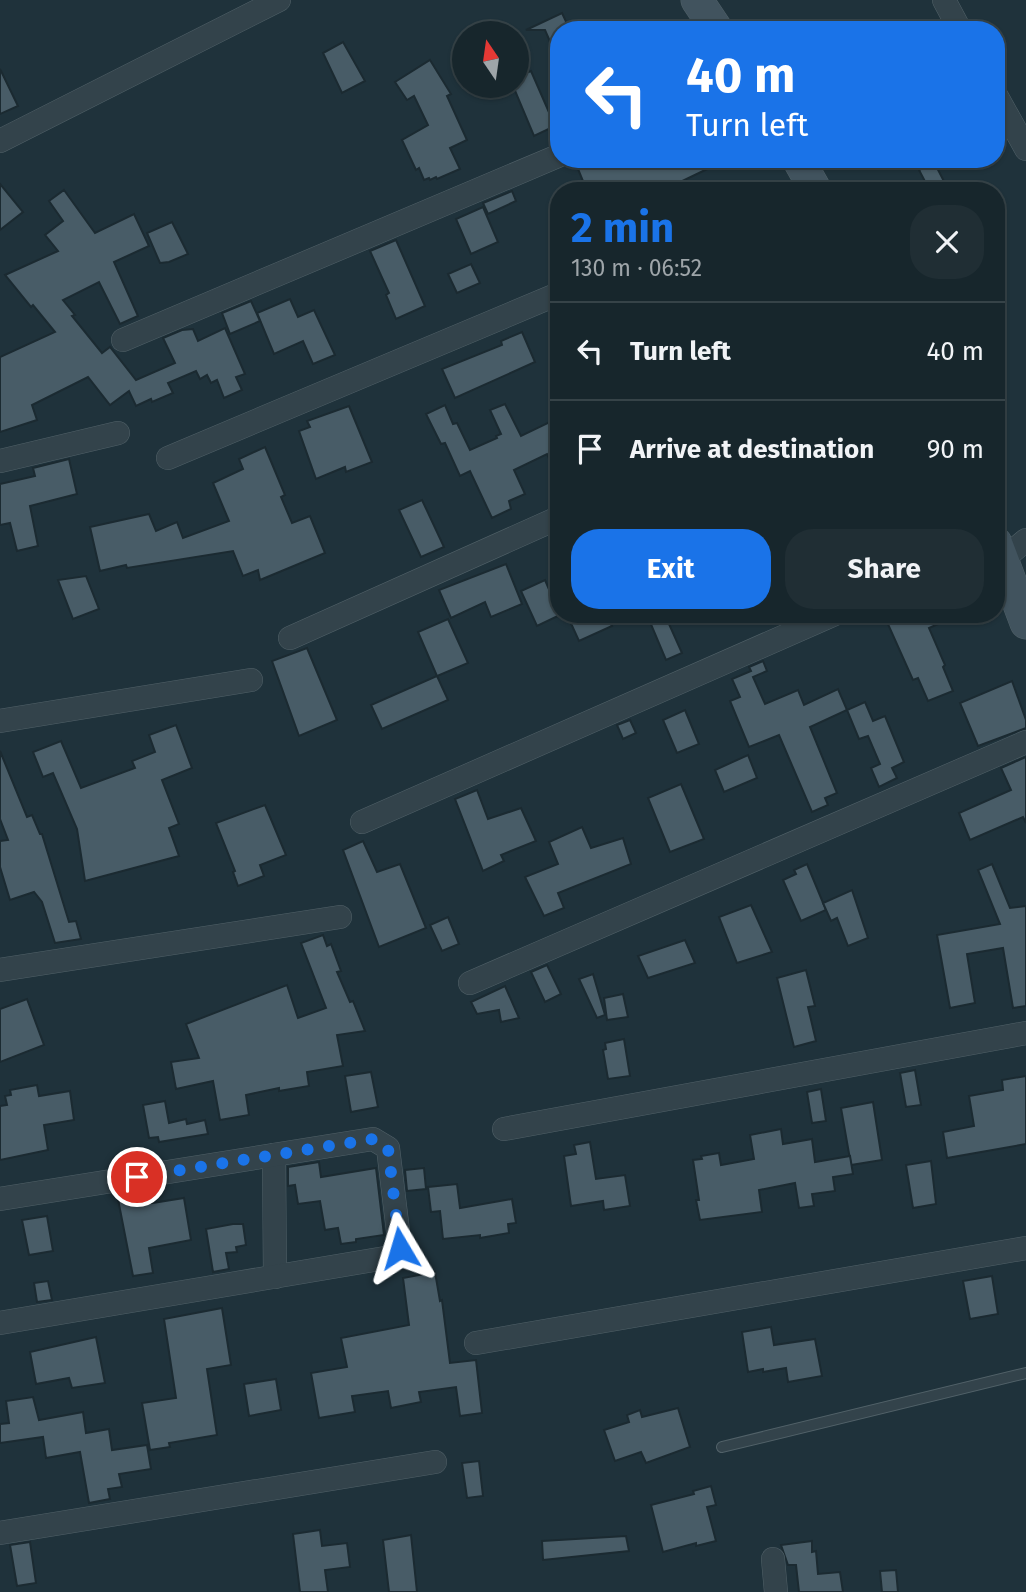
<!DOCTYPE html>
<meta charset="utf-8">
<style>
:root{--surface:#17262c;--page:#202e34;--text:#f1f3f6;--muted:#9ea5a9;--line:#364348;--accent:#1a73e8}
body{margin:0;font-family:"Fira Sans",sans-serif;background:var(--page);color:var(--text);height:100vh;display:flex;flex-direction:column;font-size:26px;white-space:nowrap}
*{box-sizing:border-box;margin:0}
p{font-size:23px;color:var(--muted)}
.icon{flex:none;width:38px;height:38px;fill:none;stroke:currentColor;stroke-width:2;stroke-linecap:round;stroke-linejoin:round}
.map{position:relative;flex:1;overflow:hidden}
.sheet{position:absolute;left:550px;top:182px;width:455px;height:441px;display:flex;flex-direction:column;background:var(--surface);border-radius:28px;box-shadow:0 2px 5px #0004,0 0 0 2px var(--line)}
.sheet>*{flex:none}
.hud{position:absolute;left:550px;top:21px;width:455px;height:147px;border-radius:28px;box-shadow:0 2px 5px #0004,0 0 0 2px var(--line);background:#1a73e8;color:#fff;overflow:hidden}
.needle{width:46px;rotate:347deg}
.fabs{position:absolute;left:452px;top:21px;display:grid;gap:14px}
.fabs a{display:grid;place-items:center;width:77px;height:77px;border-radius:50%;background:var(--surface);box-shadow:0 2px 5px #0004,0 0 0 2px var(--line);font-size:35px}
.pin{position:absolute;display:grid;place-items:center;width:60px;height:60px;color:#fff;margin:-30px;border:4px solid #fff;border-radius:50%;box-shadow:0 2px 7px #0007}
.me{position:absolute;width:77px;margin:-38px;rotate:353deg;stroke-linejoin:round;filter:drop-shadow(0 0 5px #0008)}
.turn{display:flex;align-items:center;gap:24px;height:147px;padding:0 21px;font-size:32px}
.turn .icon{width:91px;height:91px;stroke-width:2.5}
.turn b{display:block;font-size:49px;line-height:60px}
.round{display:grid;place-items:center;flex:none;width:74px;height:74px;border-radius:28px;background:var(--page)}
.overview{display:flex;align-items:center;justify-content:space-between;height:119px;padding:0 21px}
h1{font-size:42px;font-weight:700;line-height:52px;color:var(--accent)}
.primary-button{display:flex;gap:14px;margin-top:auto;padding:14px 21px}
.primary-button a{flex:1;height:80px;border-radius:28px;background:var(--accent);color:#fff;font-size:28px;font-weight:700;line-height:80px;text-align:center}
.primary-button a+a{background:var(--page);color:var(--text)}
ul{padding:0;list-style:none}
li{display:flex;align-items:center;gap:21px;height:98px;padding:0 21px;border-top:2px solid var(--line)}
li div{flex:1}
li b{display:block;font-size:26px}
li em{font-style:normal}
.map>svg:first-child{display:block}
.building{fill:#485c67;stroke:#1b2a31;stroke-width:2}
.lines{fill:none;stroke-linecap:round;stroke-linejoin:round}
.lane-casing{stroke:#516168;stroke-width:12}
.street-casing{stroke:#516168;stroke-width:24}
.secondary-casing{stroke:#516168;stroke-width:33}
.lane{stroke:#33434b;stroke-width:10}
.street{stroke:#33434b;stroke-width:23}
.secondary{stroke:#41535e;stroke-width:32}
.route{stroke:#1a73e8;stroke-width:12;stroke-dasharray:0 21.6}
</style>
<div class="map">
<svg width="1026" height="1592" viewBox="0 0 1026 1592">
<rect width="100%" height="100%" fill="#1f323b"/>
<g class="building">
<path d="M562 13 570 30H558V60L545 30H526Z"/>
<path d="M343 42 365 81 342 93 323 53Z"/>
<path d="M430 60 451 94 447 96 467 140 450 148 460 169 437 179 436 177 430 180 429 178 424 180 419 168 416 170 402 140 428 125 414 96 407 100 395 82Z"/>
<path d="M0 69 18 106 0 114Z"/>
<path d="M531 71 555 126 534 136 513 86H516V77Z"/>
<path d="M602 159H728L676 184 679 191H587L578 169Z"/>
<path d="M934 162 949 191H930L919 170Z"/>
<path d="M0 184 23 212 0 230Z"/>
<path d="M64 190 95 233 134 214 149 246 114 262 138 316 120 324 99 282 63 300 75 315 72 316 102 353 110 347 136 380 175 363 163 338 182 330 193 329 198 341 225 328 245 374 236 377 242 390 224 398 217 380 211 383 207 375 200 379 196 371 168 383 173 393 152 402 151 399 136 406 129 391 110 405 88 377 32 405 37 420 0 432V357L55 332 33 305 31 307 5 275 58 251 45 235 63 221 49 201Z"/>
<path d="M512 191 516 201 488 214 483 203Z"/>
<path d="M483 207 498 242 471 254 456 219Z"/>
<path d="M172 222 188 254 169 262 160 263 147 233Z"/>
<path d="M396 240 425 306 396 319 386 295 389 293 370 251Z"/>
<path d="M471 264 480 283 457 293 448 274Z"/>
<path d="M290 299 298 317 314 310 335 355 313 364 303 341 274 354 257 313Z"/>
<path d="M251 301 260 321 230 334 222 313Z"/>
<path d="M522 332 535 362 455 398 442 369 502 345 501 341Z"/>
<path d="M505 404 521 436 558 418V478L547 454 514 470 525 494 509 501 511 509 492 518 470 471 460 476 445 443 441 444 426 414 445 405 453 424 457 423 470 450 497 438 496 436 501 434 490 410Z"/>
<path d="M349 406 372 462 346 472 345 467 316 479 299 431 310 427 307 421Z"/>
<path d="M265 447 285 495 281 497 292 523 310 516 325 553 260 580 258 570 243 576 233 551 127 568 126 565 100 571 90 527 149 514 156 531 177 522 183 538 229 521 213 483 243 469 239 459Z"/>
<path d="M69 459 77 494 30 506 38 546 17 551 10 523 0 525V484L35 476 33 468Z"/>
<path d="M422 500 444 547 421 557 399 510Z"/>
<path d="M506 564 522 604 491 617 485 602 451 618 439 590Z"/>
<path d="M86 576 99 609 73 619 58 580Z"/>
<path d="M545 580 560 615 537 626 521 591Z"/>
<path d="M581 614H606L612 626 579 641 569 619Z"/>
<path d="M903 614H960L929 628 945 665 943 667 953 691 928 701 918 678 913 680 887 622Z"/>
<path d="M665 615 682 653 666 660 650 622Z"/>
<path d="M448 619 468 663 437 676 448 700 382 729 371 705 437 676 418 632Z"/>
<path d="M307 648 337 720 299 736 272 661Z"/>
<path d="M763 661 767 671 753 677 765 704 798 690 804 705 838 689 847 710 810 727 837 793 825 798 828 805 812 812 779 735 749 747 730 701 740 697 732 679 751 671 749 667Z"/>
<path d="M1012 681 1026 720V728L978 746 960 703Z"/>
<path d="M865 702 873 721 885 716 904 762 892 768 897 778 879 787 871 768 880 764 868 736 859 739 847 710Z"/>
<path d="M685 710 699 744 677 753 663 720Z"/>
<path d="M630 720 636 733 623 739 617 725Z"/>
<path d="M176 725 192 768 162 780 179 824 169 828 179 856 85 881 77 829 53 773 43 777 33 752 61 741 81 788 135 768 132 761 155 752 149 735Z"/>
<path d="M0 751 27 817 32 815 40 834H42L69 922 76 921 81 939 55 943 42 902 34 892 10 900 0 867V841L8 840 0 819Z"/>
<path d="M748 755 757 778 724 792 715 770Z"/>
<path d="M1026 757V823L1023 817 970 840 959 813 1011 790 1001 768Z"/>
<path d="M681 784 704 839 670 852 648 798Z"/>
<path d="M477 790 488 819 521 808 536 841 501 855 504 861 483 871 455 799Z"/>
<path d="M265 805 286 855 260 865 264 876 238 886 233 872 235 871 216 823Z"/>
<path d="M582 827 591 848 623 838 631 864 558 893 564 908 544 916 525 877 558 864 549 842Z"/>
<path d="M363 841 377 872 400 864 426 928 379 947 343 850Z"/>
<path d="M807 864 826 910 801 921 783 880 796 874 794 870Z"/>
<path d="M992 864 1010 908 1026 906V1006L1013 1008 1003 948 967 954 975 1003 950 1008 937 935 1000 924 978 870Z"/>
<path d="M852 890 868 938 848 946 837 918 831 921 823 903Z"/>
<path d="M751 905 772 952 737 963 719 917Z"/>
<path d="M448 917 459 944 442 951 430 925Z"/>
<path d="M323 935 327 946 331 944 341 971 337 972 350 1002 353 1001 365 1031 337 1035 343 1066 307 1072 309 1086 279 1091V1088L246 1095 249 1115 220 1120 213 1081 176 1089 171 1062 199 1058 186 1024 287 985 298 1018 326 1008 301 943Z"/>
<path d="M685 940 695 963 648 978 638 956Z"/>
<path d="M547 965 561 994 545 1002 531 972Z"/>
<path d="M806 970 815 1006 808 1007 816 1041 794 1047 777 978Z"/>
<path d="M593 974 605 1015 597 1018 579 979Z"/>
<path d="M505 986 519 1018 501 1022 499 1010 477 1014 471 1002Z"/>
<path d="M623 994 628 1017 607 1020 604 998Z"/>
<path d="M27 999 44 1045 0 1062V1009Z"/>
<path d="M624 1039 630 1076 608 1079 603 1050 606 1049 605 1043Z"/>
<path d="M915 1070 921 1105 906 1107 900 1073Z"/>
<path d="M371 1072 378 1107 351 1112 345 1076Z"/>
<path d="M1026 1076V1144L947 1158 943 1132 974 1126 969 1096 1003 1090 1002 1080Z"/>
<path d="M37 1085 39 1096 70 1091 74 1120 44 1125 48 1150 0 1160V1106L7 1105 5 1096 11 1095 10 1090Z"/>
<path d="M821 1089 826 1121 812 1123 807 1092Z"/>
<path d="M165 1101 169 1123 186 1119 187 1124 205 1120 208 1134 159 1142 158 1137 149 1138 143 1105Z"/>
<path d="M873 1102 882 1160 851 1165 841 1108Z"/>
<path d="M781 1129 783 1144 812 1139 815 1162 850 1156 853 1174 833 1177 835 1191 812 1194 814 1206 799 1208 795 1183 759 1190 762 1212 700 1220 696 1200H699L693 1160 702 1159 701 1156 719 1153 721 1165 754 1159 750 1135Z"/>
<path d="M590 1142 596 1179 625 1175 630 1206 604 1210 603 1201 571 1206 564 1156 576 1154 574 1145Z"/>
<path d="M931 1161 936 1204 913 1208 906 1165Z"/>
<path d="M319 1162 321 1177 376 1168 384 1235 356 1239V1242L341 1244 338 1228 325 1230 320 1201 298 1204 295 1185 288 1186V1167Z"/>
<path d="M424 1168 426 1189 407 1191 405 1170Z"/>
<path d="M457 1184 460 1208 512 1199 516 1223 508 1224 509 1233 480 1238V1235L443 1239 440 1211 431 1212 428 1187Z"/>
<path d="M149 1189 152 1203 184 1198 191 1240 149 1248 153 1273 133 1276 117 1194Z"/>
<path d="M47 1216 53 1251 29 1255 22 1220Z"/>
<path d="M233 1224H243L246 1245 236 1247 237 1252 226 1253 229 1269 213 1272 206 1229Z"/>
<path d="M435 1272 440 1301 442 1300 450 1363 476 1360 482 1413 460 1416 456 1387 419 1392 421 1402 391 1408 388 1391 352 1396 355 1412 319 1418 311 1373 347 1367 341 1338 409 1325 403 1278Z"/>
<path d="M992 1276 998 1314 970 1319 963 1281Z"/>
<path d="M48 1281 52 1300 37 1302 34 1283Z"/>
<path d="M222 1308 231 1365 207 1369 217 1435 169 1443 170 1447 150 1450 142 1403 176 1398 164 1319Z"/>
<path d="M771 1327 774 1345 815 1339 822 1376 788 1382 786 1368 763 1372V1369L748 1372 742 1332Z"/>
<path d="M96 1337 105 1383 72 1388 69 1378 36 1384 30 1352Z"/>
<path d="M276 1379 281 1410 249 1416 244 1384Z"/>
<path d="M33 1397 39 1420 83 1412 86 1433 109 1429 112 1450 147 1445 151 1469 119 1474 122 1487 108 1489 110 1499 89 1503 80 1452 46 1458 43 1437 0 1443V1424L9 1423 6 1401Z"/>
<path d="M678 1408 690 1447 646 1463 641 1452 615 1461 604 1430 629 1422 627 1415 640 1410 642 1417Z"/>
<path d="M479 1461 483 1496 467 1498 462 1463Z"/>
<path d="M711 1486 716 1505 707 1507 716 1541 696 1546V1543L663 1552 651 1505 694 1494 693 1491Z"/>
<path d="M320 1530 322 1546 347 1543 350 1567 325 1570 328 1592H300L293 1534Z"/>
<path d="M411 1535 417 1592H389L383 1540Z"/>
<path d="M626 1536 629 1551 543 1560 542 1541Z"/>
<path d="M812 1541V1552L816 1551 818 1574 840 1572 843 1592H799L796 1565H788L781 1545Z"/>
<path d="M30 1542 36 1583 17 1586 10 1545Z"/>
<path d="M896 1570 898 1592H882L880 1571Z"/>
</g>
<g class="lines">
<defs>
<path id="lane" d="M722 1447 1026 1373"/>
<g id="street">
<path d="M944 0 960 30"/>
<path d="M996 95 1026 149"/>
<path d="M0 141 279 0"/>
<path d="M123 340 558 156"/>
<path d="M168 458 558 294"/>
<path d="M0 461 118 433"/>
<path d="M1002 560 1026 540"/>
<path d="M290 638 558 518"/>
<path d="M0 721 251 680"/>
<path d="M362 822 835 614"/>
<path d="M0 970 340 917"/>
<path d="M470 983 1026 742"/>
<path d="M504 1129 1026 1033"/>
<path d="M274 1155 275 1277"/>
<path d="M0 1199 373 1139 388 1148 400 1248 391 1257 0 1323"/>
<path d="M476 1343 1026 1248"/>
<path d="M0 1533 435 1462"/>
<path d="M773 1559 776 1592"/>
</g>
<g id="secondary">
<path d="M697 0 717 30"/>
<path d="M798 159 816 191"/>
<path d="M996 543 1026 623"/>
</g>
</defs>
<use href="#lane" class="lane-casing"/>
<use href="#street" class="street-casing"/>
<use href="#secondary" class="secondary-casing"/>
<use href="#lane" class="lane"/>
<use href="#street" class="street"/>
<use href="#secondary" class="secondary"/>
</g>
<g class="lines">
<path class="route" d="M137 1177 373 1139 388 1148 400 1248"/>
</g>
</svg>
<div class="fabs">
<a><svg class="needle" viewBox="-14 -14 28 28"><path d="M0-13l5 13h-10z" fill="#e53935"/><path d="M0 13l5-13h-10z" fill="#9ea5a9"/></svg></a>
</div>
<div class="pin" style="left:137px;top:1177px;background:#d93025"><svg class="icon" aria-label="arrive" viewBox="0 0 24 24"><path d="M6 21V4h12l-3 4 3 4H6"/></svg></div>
<svg class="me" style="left:400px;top:1248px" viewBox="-20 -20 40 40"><path d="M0-17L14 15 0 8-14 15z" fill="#1a73e8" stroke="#fff" stroke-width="4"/></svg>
<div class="hud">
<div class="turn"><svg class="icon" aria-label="left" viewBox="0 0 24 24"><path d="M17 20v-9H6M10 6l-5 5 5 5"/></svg><div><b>40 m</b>Turn left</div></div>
</div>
<section class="sheet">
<div class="overview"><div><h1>2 min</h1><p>130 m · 06:52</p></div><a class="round"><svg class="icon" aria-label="close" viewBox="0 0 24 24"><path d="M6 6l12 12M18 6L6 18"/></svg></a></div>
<ul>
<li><svg class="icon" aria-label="left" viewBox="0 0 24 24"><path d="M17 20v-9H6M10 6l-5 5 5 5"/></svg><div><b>Turn left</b></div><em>40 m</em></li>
<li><svg class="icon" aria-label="arrive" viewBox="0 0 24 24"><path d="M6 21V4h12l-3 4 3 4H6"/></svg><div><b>Arrive at destination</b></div><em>90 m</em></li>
</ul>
<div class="primary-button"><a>Exit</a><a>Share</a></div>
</section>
</div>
